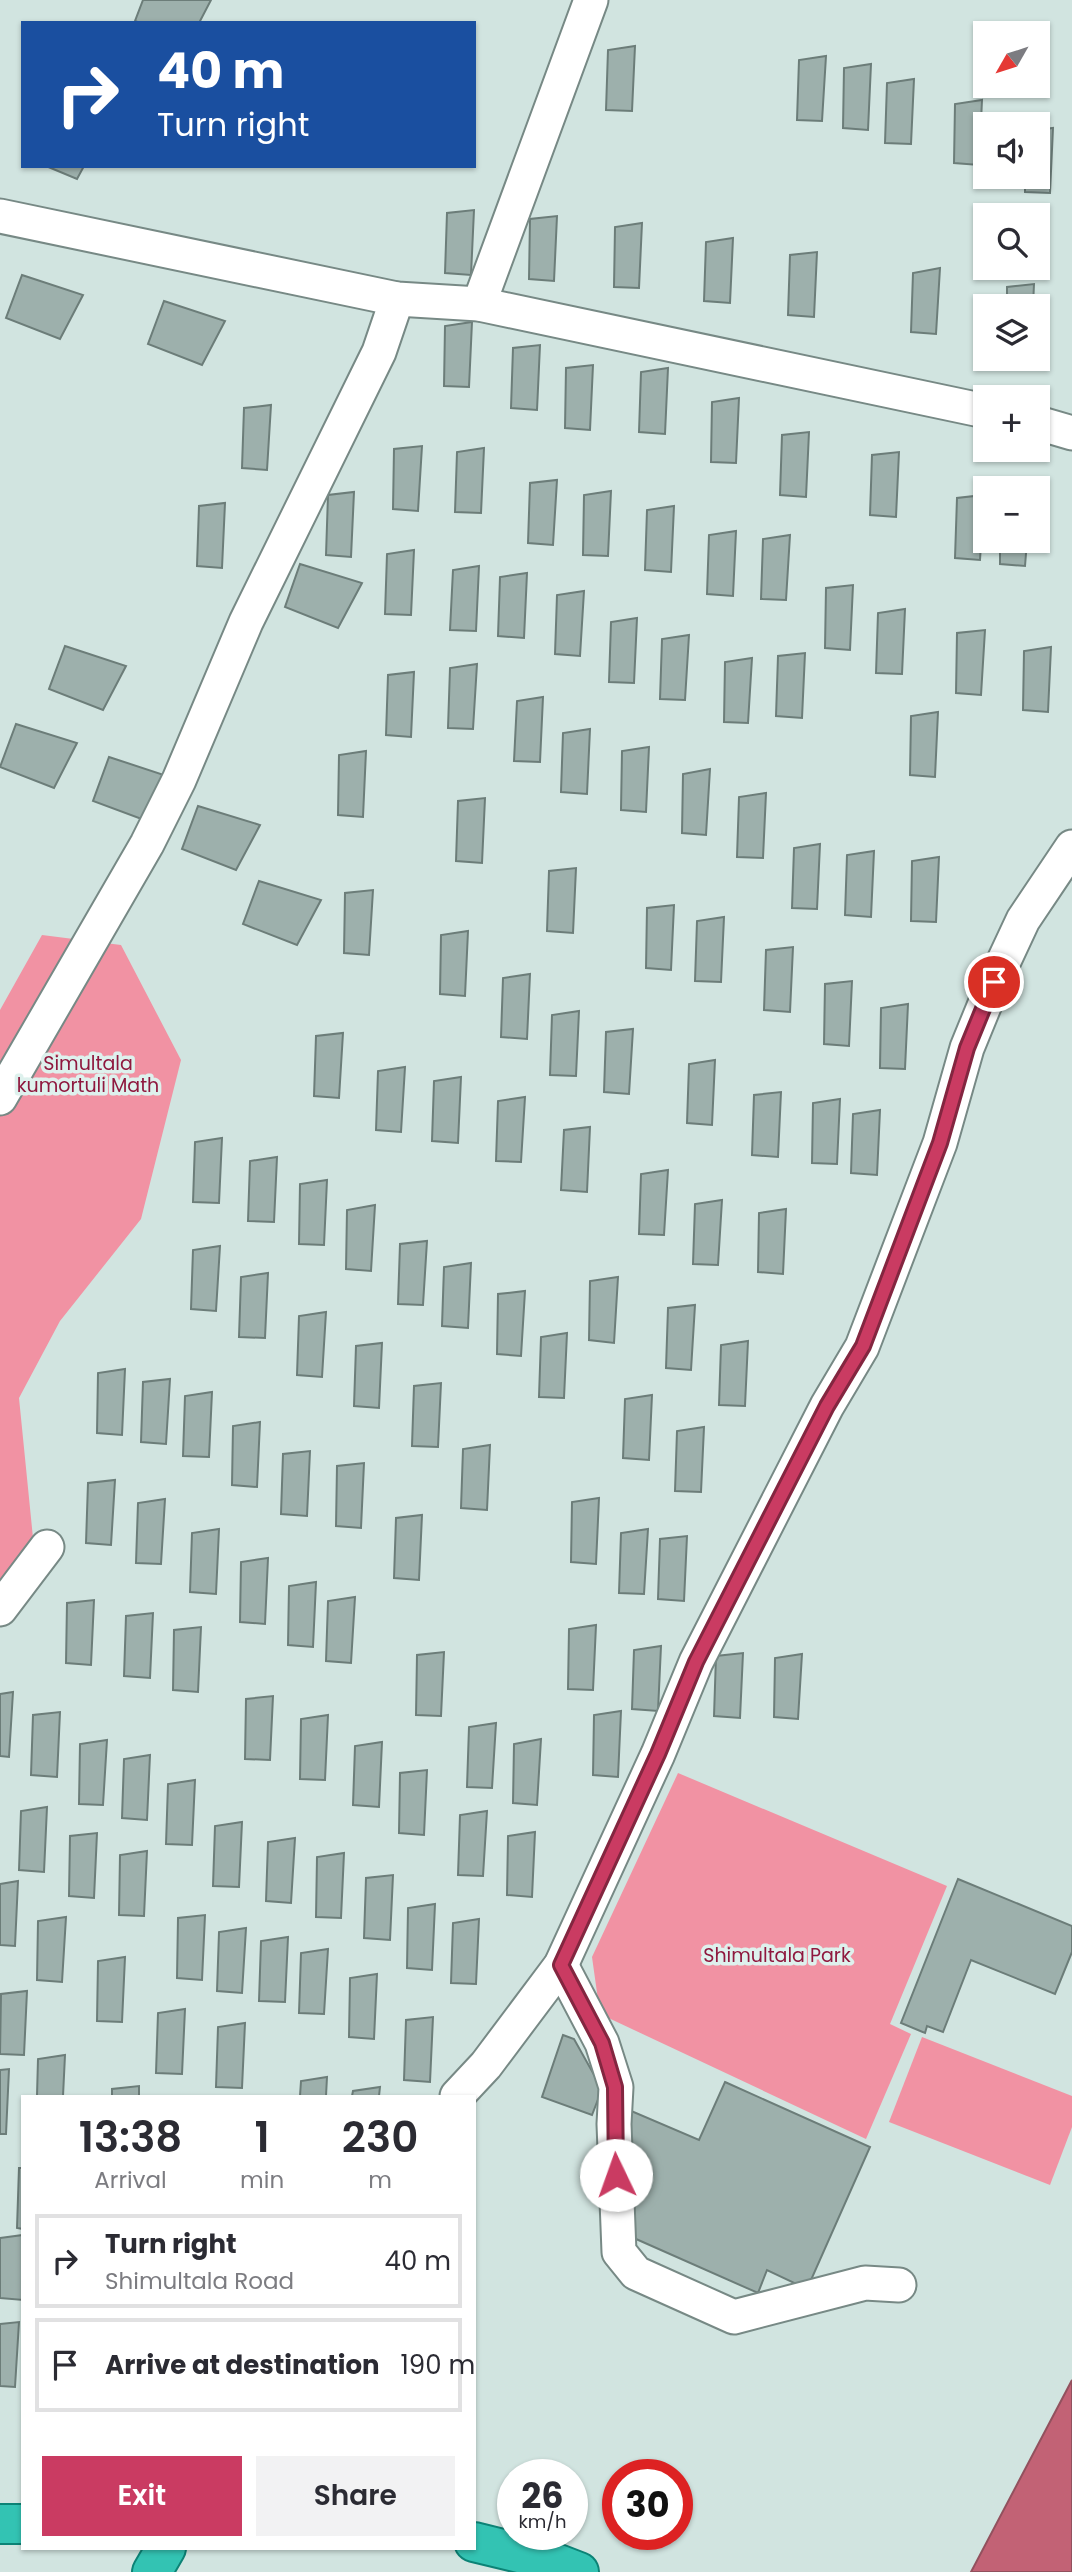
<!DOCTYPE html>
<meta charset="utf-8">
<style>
:root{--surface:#fff;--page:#f2f2f3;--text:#2b2b33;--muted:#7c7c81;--line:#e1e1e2;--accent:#ca3b62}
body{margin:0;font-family:Poppins,sans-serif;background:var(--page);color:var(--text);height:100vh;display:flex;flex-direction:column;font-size:26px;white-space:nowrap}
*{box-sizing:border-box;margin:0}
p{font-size:23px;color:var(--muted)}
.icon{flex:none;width:38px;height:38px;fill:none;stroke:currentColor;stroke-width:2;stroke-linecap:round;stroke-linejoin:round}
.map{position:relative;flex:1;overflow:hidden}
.drawer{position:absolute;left:21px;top:2095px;width:455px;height:455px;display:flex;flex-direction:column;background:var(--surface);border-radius:0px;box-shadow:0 2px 5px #0004}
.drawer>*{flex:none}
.top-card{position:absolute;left:21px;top:21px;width:455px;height:147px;border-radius:0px;box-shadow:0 2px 5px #0004;background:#1a4fa0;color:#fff;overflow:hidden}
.needle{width:46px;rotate:231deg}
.controls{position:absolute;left:973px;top:21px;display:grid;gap:14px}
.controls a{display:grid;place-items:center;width:77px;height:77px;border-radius:0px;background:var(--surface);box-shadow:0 2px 5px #0004;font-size:35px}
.speed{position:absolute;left:497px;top:2459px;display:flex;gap:14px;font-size:35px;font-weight:700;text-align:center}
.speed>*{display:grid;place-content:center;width:91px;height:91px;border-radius:50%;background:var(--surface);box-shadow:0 2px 5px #0004;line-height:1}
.speed small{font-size:18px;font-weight:400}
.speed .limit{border:10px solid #d22;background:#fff;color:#111}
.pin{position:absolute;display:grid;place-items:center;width:60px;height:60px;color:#fff;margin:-30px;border:4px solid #fff;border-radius:50%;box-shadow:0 2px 7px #0007}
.me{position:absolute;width:77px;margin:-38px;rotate:357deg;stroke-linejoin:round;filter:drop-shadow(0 0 5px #0008)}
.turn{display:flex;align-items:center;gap:24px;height:147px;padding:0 21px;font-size:32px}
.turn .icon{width:91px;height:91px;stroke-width:2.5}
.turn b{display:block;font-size:49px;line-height:60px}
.eta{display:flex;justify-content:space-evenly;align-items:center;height:119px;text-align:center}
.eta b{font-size:42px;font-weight:600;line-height:49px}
.action{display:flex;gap:14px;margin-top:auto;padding:14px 21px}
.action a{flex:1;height:80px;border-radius:0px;background:var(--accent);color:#fff;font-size:28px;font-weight:600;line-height:80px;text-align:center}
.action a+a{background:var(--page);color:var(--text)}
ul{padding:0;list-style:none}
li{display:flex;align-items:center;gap:21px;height:94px;margin:0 14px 10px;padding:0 7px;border:4px solid var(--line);border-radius:0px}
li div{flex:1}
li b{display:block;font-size:26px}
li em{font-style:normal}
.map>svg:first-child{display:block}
.green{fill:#f192a3}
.water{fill:#c26275;stroke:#92515e;stroke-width:2}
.building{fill:#9db0ac;stroke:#6c7d79;stroke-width:2}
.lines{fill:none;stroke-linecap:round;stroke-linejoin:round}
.minor-casing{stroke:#778985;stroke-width:37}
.trunk-casing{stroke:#0c8376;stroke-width:42}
.minor{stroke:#fff;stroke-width:33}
.trunk{stroke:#33c3b3;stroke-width:38}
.route-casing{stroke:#832640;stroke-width:18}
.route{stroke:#ca3b62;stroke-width:12}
.labels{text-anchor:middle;stroke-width:7;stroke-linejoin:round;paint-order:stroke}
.park-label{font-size:19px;fill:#8f183e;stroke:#def1ed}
</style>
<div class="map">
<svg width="1072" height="2572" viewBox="0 0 1072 2572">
<rect width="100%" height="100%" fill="#d1e4e0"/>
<g class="green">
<path d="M42 935 121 945 181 1060 141 1219 60 1321 19 1398 34 1548 0 1608V1010Z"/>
<path d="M678 1773 947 1886 890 2024 911 2034 866 2139 600 2014 592 1957Z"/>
<path d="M922 2037 1072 2096V2127L1050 2185 889 2122Z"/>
</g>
<path class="water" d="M1072 2380V2572H971Z"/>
<g class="building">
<path d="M143 0H211L199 23H140L135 21Z"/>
<path d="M635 46 632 111 606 110 608 50Z"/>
<path d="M826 56 822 121 797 120 799 60Z"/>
<path d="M871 64 868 130 843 128 844 68Z"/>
<path d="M914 79 911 144 885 143 887 83Z"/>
<path d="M982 100 979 165 954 163 955 104Z"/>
<path d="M1053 128 1050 193 1025 192V177H1038V130Z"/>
<path d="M46 166H84L77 179Z"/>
<path d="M474 210 471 275 445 273 447 213Z"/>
<path d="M557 216 554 281 529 279 530 219Z"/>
<path d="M642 223 639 288 614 287 615 227Z"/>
<path d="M733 238 730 303 704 301 706 242Z"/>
<path d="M817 252 814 317 788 315 790 255Z"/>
<path d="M940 268 936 334 911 332 913 273Z"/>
<path d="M22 275 83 295 60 339 6 318Z"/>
<path d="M1034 284 1033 306H1007V287Z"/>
<path d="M164 301 225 321 202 365 148 344Z"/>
<path d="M472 322 469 387 444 386 445 326Z"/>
<path d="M540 345 537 410 511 408 513 348Z"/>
<path d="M593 365 590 430 565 428 566 368Z"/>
<path d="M668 368 665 434 639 432 641 372Z"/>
<path d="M739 398 736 463 711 462 712 402Z"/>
<path d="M271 405 267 470 242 468 244 408Z"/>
<path d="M809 432 806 497 780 495 782 435Z"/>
<path d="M422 446 418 511 393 509 394 449Z"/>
<path d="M484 448 481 513 455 512 457 452Z"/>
<path d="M899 452 896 517 870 515 872 455Z"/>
<path d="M557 480 553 545 528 543 530 483Z"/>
<path d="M611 491 608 556 583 555 584 495Z"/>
<path d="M354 492 351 557 326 555 328 495Z"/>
<path d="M984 495 980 560 955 558 957 498Z"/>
<path d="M225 503 222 568 197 566 199 506Z"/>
<path d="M674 506 671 572 645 570 647 510Z"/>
<path d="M736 531 733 596 707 594 709 535Z"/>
<path d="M790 535 786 600 761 599 763 539Z"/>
<path d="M1000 541H1027L1025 566 1000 564Z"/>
<path d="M414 550 411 615 385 614 387 554Z"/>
<path d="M300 564 362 583 338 628 285 607Z"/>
<path d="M479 566 476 631 450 630 453 570Z"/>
<path d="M527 573 524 638 498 636 500 577Z"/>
<path d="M853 585 850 650 825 648 826 588Z"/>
<path d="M584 591 580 656 555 654 557 595Z"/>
<path d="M905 609 902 674 876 673 878 613Z"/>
<path d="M637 618 634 683 609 682 611 622Z"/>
<path d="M985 630 981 695 956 693 957 633Z"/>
<path d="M689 635 685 700 660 699 662 639Z"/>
<path d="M65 646 126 666 103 710 49 689Z"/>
<path d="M1051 647 1048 712 1023 710 1024 651Z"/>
<path d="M805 653 802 718 776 716 778 656Z"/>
<path d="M752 658 748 723 724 722 725 662Z"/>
<path d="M477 664 473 729 448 728 450 668Z"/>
<path d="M414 672 411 737 386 735 388 675Z"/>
<path d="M543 697 540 762 514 761 517 701Z"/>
<path d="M938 712 935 777 910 775 911 716Z"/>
<path d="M16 724 77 743 54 788 0 767Z"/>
<path d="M590 729 587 794 561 792 563 733Z"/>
<path d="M649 747 646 812 621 810 622 751Z"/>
<path d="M366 751 363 817 338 815 339 755Z"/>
<path d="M109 757 170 777 147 821 93 801Z"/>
<path d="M710 769 706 835 682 833 683 774Z"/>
<path d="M766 793 763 858 737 857 739 797Z"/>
<path d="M485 798 482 863 456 861 458 801Z"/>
<path d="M198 806 260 825 236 870 182 849Z"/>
<path d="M820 844 817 909 792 908 794 848Z"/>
<path d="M874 851 871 917 845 915 847 855Z"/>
<path d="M939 857 936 922 911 921 912 861Z"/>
<path d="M576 868 573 933 547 931 549 871Z"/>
<path d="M259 881 321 900 297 945 243 924Z"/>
<path d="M373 890 369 955 344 953 345 893Z"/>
<path d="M674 905 671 970 646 968 647 908Z"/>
<path d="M724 917 721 982 695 981 697 921Z"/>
<path d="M468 931 465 996 440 994 441 935Z"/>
<path d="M793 947 790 1012 764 1010 766 950Z"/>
<path d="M530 974 527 1039 501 1037 503 978Z"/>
<path d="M852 981 849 1046 824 1044 825 984Z"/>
<path d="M908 1004 905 1069 880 1068 881 1008Z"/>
<path d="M579 1011 576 1076 550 1075 552 1015Z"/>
<path d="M633 1029 629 1094 604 1092 606 1032Z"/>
<path d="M343 1033 339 1098 314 1096 316 1036Z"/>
<path d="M715 1060 712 1125 687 1123 689 1064Z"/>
<path d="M405 1067 401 1132 376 1130 378 1071Z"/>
<path d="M461 1077 458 1143 432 1141 434 1081Z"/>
<path d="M781 1092 778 1157 752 1155 754 1095Z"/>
<path d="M525 1097 521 1162 496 1161 498 1101Z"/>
<path d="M840 1099 837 1164 812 1163 813 1103Z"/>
<path d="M880 1110 877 1175 851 1173 853 1114Z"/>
<path d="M590 1127 587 1192 561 1190 564 1130Z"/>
<path d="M222 1138 219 1203 193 1202 195 1142Z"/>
<path d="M277 1157 274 1222 248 1221 250 1161Z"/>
<path d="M668 1170 664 1235 639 1234 641 1174Z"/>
<path d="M327 1180 324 1245 299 1244 300 1184Z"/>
<path d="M722 1200 718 1265 693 1264 695 1204Z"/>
<path d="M375 1205 371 1271 346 1269 347 1210Z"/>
<path d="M786 1209 783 1274 758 1272 759 1213Z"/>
<path d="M427 1241 423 1305 398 1304 400 1244Z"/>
<path d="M220 1246 216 1311 191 1309 193 1250Z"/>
<path d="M471 1263 468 1328 442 1326 444 1267Z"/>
<path d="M268 1273 265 1338 239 1337 241 1277Z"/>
<path d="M618 1277 614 1343 589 1340 590 1281Z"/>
<path d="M525 1291 521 1356 497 1354 498 1294Z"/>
<path d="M695 1305 691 1370 666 1368 668 1308Z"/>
<path d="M326 1312 322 1377 297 1375 299 1316Z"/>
<path d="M567 1333 564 1398 539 1397 541 1337Z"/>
<path d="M748 1341 745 1406 719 1405 721 1345Z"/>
<path d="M382 1343 379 1408 354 1406 356 1346Z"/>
<path d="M125 1369 122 1435 97 1433 98 1373Z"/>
<path d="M170 1379 166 1444 141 1442 143 1382Z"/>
<path d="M441 1383 438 1447 412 1446 414 1386Z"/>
<path d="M212 1392 209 1457 183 1456 185 1396Z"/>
<path d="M652 1395 649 1460 623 1458 625 1399Z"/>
<path d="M260 1422 257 1487 232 1485 233 1426Z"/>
<path d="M704 1427 701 1492 675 1491 677 1431Z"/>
<path d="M490 1445 487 1510 461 1508 463 1449Z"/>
<path d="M310 1451 307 1516 281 1514 283 1454Z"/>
<path d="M364 1463 361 1528 336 1526 337 1466Z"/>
<path d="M115 1480 111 1545 86 1543 88 1483Z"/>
<path d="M599 1498 596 1564 571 1562 572 1502Z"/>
<path d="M165 1499 161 1564 136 1563 138 1503Z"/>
<path d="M422 1515 419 1580 394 1578 396 1518Z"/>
<path d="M219 1529 216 1594 190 1592 192 1533Z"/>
<path d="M648 1529 644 1594 619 1593 621 1533Z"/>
<path d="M687 1536 684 1601 658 1599 660 1539Z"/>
<path d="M268 1558 265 1624 240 1622 241 1562Z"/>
<path d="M316 1582 313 1647 288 1645 289 1586Z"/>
<path d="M355 1597 351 1663 326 1661 328 1601Z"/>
<path d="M94 1600 91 1665 66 1663 67 1603Z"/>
<path d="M153 1613 150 1678 124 1676 126 1616Z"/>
<path d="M596 1625 593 1690 568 1689 569 1629Z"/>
<path d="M201 1627 198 1692 173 1690 174 1630Z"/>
<path d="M661 1646 658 1711 632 1709 634 1650Z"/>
<path d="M444 1652 441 1716 416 1715 417 1655Z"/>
<path d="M743 1653 740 1718 714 1716 716 1656Z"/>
<path d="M802 1654 798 1719 774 1717 775 1658Z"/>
<path d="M13 1692 9 1757 0 1756V1694Z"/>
<path d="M273 1696 270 1760 245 1759 246 1699Z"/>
<path d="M621 1711 618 1777 593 1775 594 1715Z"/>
<path d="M60 1712 57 1777 31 1775 33 1715Z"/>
<path d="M328 1715 325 1780 300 1779 301 1719Z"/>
<path d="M496 1723 492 1788 467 1787 469 1727Z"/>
<path d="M541 1739 537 1805 513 1803 514 1744Z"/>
<path d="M107 1740 103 1805 79 1804 80 1744Z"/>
<path d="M382 1742 379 1807 353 1805 355 1746Z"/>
<path d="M150 1755 147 1820 122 1818 124 1759Z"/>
<path d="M427 1770 424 1835 399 1833 400 1773Z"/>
<path d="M195 1780 192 1845 166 1844 168 1784Z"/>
<path d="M47 1807 44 1872 19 1870 21 1811Z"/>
<path d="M487 1811 483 1876 458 1875 460 1815Z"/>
<path d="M242 1822 239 1887 213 1886 215 1826Z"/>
<path d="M535 1832 532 1897 507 1895 508 1836Z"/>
<path d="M97 1833 94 1898 69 1896 70 1836Z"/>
<path d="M295 1838 291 1903 266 1901 268 1842Z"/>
<path d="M147 1851 144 1916 119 1915 120 1855Z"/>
<path d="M344 1853 341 1918 316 1917 317 1857Z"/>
<path d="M393 1875 390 1940 364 1938 366 1878Z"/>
<path d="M958 1879 1072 1926V1952L1055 1994 971 1960 943 2032 927 2026 925 2033 901 2023Z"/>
<path d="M18 1881 15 1946 0 1945V1884Z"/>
<path d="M435 1904 432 1970 407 1968 408 1908Z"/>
<path d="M205 1915 202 1980 177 1978 178 1918Z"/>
<path d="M66 1917 62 1982 37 1980 38 1921Z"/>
<path d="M479 1919 476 1984 451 1983 453 1923Z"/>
<path d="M246 1928 242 1993 217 1991 219 1932Z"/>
<path d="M288 1937 285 2002 259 2001 261 1941Z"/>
<path d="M328 1949 324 2014 299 2013 301 1953Z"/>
<path d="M125 1957 122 2022 97 2021 98 1961Z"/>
<path d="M377 1974 374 2039 349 2037 350 1978Z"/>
<path d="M27 1991 24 2055 0 2054 1 1994Z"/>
<path d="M185 2009 182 2074 156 2073 158 2013Z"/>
<path d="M433 2017 430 2082 404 2080 406 2020Z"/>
<path d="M245 2023 242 2088 216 2087 218 2027Z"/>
<path d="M563 2035 574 2039 602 2089 592 2115 542 2097Z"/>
<path d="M65 2055 63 2096H37L38 2059Z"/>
<path d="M9 2069 6 2134H0V2070Z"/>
<path d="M327 2077 326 2096H300L301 2081Z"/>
<path d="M725 2082 870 2147 807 2289 767 2270 758 2293 627 2235 629 2110 699 2140Z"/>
<path d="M139 2086V2096H112V2089Z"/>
<path d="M380 2087 379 2096H352L353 2091Z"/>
<path d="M19 2168H23V2229L17 2228Z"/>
<path d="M23 2235V2300L0 2298V2238Z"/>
<path d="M19 2322 15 2387 0 2386V2324Z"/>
</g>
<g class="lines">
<defs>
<g id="minor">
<path d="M0 216 397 299 479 304 985 411"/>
<path d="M479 304 591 0"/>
<path d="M1038 423 1072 433"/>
<path d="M0 1098 147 844 179 780 246 622 379 352 397 299"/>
<path d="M0 1609 47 1547"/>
<path d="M561 1965 602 2043 616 2087 614 2124 619 2252 636 2273 734 2317 865 2283 899 2285"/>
<path d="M457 2096 486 2065 561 1965 658 1754 696 1662 827 1406 862 1347 940 1143 967 1048 994 982 1023 920 1072 847"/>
</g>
<g id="trunk">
<path d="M0 2524H23"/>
<path d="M474 2542 548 2560 579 2572"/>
<path d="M152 2572 166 2548"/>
</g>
</defs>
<use href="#minor" class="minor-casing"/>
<use href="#trunk" class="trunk-casing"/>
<use href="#minor" class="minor"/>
<use href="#trunk" class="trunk"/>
</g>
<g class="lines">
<defs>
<path id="route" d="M616 2175 615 2087 602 2043 561 1965 658 1754 696 1662 827 1406 863 1346 940 1143 967 1048 994 982"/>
</defs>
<use href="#route" class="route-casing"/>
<use href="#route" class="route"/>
</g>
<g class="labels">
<g class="park-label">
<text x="88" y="1070">Simultala<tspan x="88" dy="22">kumortuli Math</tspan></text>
<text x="777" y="1962">Shimultala Park</text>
</g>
</g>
</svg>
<div class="controls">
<a><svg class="needle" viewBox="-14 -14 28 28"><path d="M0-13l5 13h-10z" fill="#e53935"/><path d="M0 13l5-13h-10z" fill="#7c7c81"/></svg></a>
<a><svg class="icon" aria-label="sound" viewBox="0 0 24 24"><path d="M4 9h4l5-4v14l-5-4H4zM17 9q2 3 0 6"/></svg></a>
<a><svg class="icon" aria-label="search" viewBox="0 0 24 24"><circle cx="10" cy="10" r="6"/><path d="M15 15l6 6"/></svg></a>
<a><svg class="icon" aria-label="layers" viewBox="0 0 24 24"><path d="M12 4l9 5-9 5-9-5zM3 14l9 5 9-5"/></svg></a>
<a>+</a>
<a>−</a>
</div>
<div class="speed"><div>26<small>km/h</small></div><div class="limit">30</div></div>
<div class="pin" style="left:994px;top:982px;background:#d93025"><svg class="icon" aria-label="arrive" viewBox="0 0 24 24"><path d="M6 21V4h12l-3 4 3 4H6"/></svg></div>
<svg class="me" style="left:616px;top:2175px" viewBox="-20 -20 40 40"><circle r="19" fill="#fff"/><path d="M0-13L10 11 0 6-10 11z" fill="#ca3b62"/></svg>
<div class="top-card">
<div class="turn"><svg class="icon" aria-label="right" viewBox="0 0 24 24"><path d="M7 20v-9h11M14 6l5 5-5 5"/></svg><div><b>40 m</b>Turn right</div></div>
</div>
<section class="drawer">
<div class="eta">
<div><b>13:38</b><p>Arrival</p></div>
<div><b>1</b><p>min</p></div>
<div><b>230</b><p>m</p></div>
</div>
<ul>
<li><svg class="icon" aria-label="right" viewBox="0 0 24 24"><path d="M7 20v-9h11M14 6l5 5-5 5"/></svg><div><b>Turn right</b><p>Shimultala Road</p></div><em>40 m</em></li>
<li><svg class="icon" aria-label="arrive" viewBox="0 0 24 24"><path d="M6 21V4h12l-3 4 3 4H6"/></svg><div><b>Arrive at destination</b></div><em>190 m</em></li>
</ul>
<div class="action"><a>Exit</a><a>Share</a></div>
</section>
</div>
